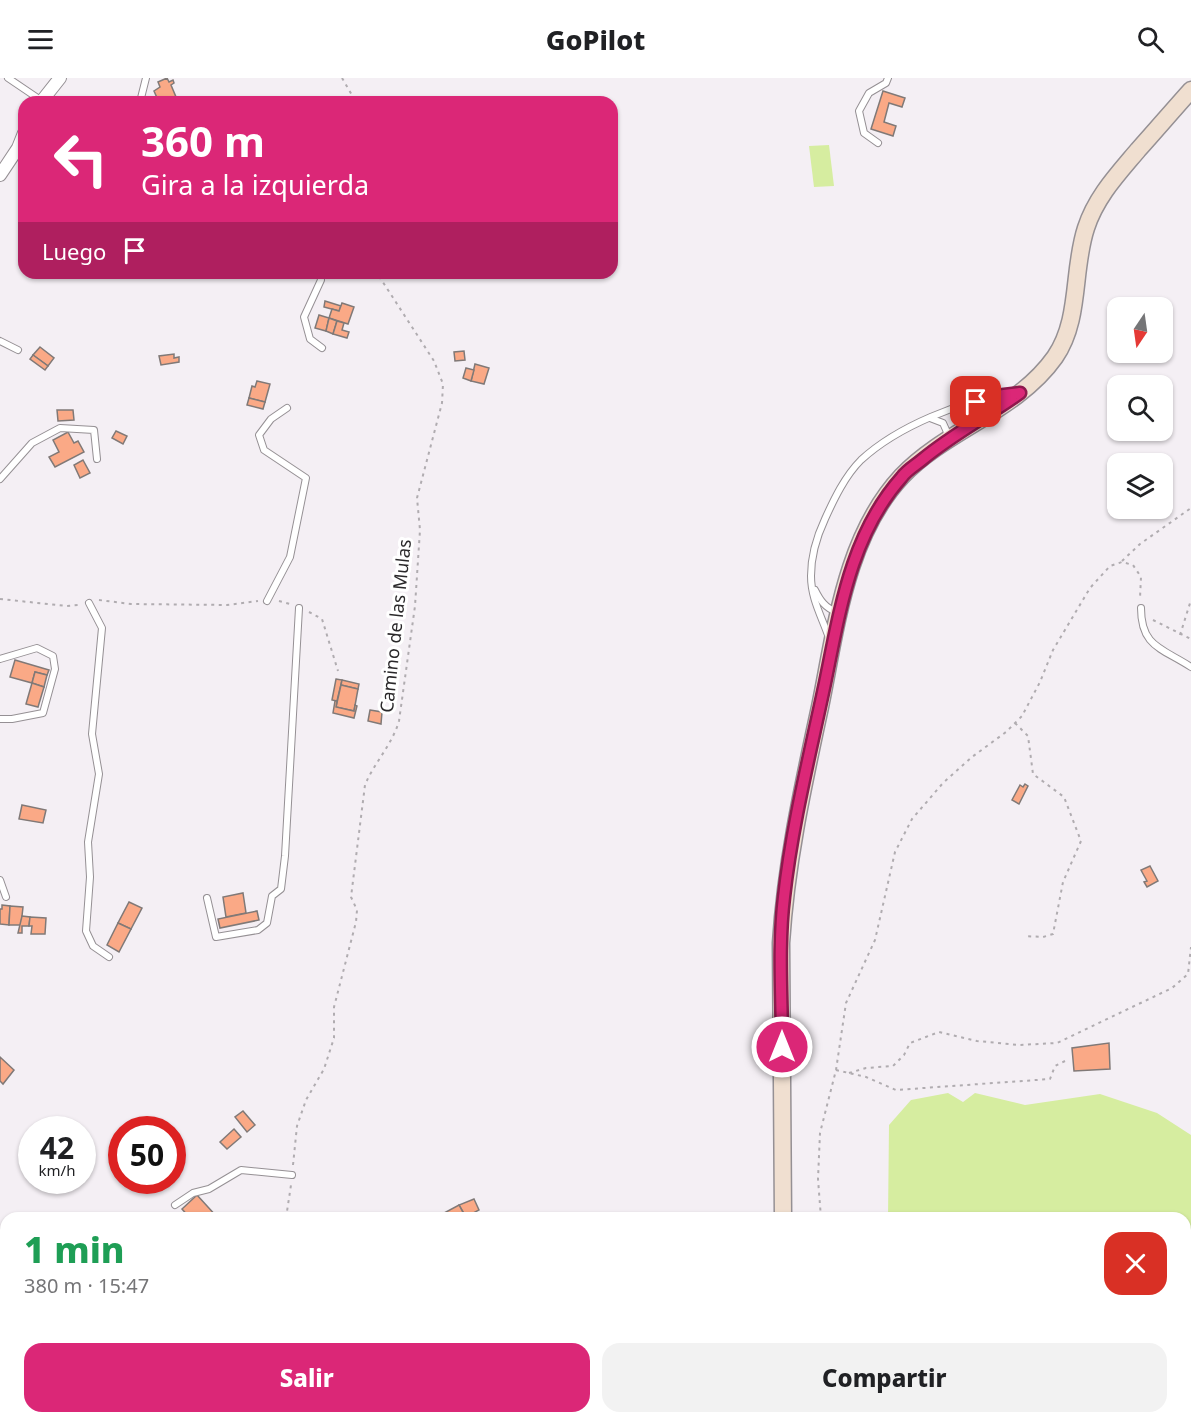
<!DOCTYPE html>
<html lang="es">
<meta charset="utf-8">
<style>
:root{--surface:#fff;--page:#f2f2f2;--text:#202124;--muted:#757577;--accent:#db2777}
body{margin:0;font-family:"Noto Sans",sans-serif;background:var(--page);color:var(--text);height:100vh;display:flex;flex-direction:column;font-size:22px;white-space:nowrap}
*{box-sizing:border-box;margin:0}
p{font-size:20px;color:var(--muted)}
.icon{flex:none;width:33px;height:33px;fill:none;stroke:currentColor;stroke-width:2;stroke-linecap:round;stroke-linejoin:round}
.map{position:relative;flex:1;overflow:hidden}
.details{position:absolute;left:0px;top:1134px;width:1191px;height:212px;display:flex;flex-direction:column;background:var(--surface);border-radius:18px 18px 0 0;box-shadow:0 2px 4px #0004}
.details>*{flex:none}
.banner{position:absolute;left:18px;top:18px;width:600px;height:183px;border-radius:18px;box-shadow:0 2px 4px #0004;background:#db2777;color:#fff;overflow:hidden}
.needle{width:39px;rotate:193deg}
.fabs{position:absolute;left:1107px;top:219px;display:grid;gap:12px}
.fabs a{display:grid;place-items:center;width:66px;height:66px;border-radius:12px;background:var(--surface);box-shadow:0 2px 4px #0004;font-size:30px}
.speed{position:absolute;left:18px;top:1038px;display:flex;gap:12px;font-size:30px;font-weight:700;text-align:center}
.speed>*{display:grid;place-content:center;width:78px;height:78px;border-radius:50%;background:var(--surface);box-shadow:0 2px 4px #0004;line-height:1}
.speed small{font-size:15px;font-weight:400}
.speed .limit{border:9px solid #d22;background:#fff;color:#111}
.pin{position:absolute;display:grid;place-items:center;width:51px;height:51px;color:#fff;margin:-26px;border-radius:12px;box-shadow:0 3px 9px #0006}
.me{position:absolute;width:66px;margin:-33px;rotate:0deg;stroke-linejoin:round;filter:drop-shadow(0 0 4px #0008)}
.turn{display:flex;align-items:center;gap:21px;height:126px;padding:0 24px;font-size:27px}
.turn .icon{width:78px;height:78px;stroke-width:2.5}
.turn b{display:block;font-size:42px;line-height:51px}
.then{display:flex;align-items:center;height:57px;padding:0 24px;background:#0003;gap:12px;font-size:22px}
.round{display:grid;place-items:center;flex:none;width:63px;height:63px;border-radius:18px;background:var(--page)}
.head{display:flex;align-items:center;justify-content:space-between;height:102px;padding:0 24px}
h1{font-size:36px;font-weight:800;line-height:45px;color:#1e9e55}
.button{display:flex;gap:12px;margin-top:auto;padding:12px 24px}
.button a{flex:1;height:69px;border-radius:18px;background:var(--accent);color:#fff;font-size:24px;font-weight:800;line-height:69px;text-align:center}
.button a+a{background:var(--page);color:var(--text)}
header{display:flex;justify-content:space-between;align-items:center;height:78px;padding:0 24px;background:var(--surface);font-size:27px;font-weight:800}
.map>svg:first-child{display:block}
.green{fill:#d6eda0}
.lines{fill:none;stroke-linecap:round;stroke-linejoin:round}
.stream{stroke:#7cb7f3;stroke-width:4.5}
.building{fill:#faa986;stroke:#807977;stroke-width:1.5}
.lane-casing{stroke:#959094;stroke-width:8}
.street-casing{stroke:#959094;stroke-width:14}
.secondary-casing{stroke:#959094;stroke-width:19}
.path{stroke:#b0acb0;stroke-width:2;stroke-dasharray:3 4.5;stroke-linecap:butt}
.lane{stroke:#fff;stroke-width:6}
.street{stroke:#fff;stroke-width:12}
.secondary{stroke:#f0dfd0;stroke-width:16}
.route-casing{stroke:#8e194d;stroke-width:15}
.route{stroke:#db2777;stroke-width:10}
.labels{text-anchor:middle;stroke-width:6;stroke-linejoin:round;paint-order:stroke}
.street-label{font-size:18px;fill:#2a282a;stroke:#fff}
</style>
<header><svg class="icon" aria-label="menu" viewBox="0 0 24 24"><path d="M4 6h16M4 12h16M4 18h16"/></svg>GoPilot<svg class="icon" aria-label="search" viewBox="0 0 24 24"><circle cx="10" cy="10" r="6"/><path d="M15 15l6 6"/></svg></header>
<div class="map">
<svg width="1191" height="1345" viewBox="0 0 1191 1345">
<rect width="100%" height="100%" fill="#f4eff4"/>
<g class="green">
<path d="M829 67 834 108 814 109 809 68Z"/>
<path d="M948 1015 963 1024 975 1015 1025 1027 1100 1016 1157 1035 1191 1057V1191H1185V1140H888L889 1047 911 1022Z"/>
<path d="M890 1340H1131V1345H891Z"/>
</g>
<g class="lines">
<path class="stream" d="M0 1225 6 1227"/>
</g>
<g class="building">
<path d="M167 0 169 4 173 2 174 5 171 7 176 19 174 20 176 24H163L161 21 158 22 154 13 160 9 158 4Z"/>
<path d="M883 13 905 20 902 29 889 25 884 44 896 48 893 58 871 51Z"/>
<path d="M325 223 341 228 339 233 324 229Z"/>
<path d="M342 225 354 229 348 246 329 240 332 231 339 233Z"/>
<path d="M319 237 329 240 326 253 315 250Z"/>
<path d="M329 240 337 243 333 256 326 253Z"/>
<path d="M337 243 344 245 342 252 349 254 347 260 333 256Z"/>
<path d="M40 269 54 280 48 288 33 277Z"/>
<path d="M464 273 465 282 455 283 454 274Z"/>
<path d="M174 276V280L179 279V284L161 287 159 278Z"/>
<path d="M33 277 48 288 45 292 30 281Z"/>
<path d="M475 286 489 290 484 306 471 303Z"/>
<path d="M466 290 474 292 471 303 463 300Z"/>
<path d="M257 303 270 306 265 324 249 320 252 308 255 309Z"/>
<path d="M249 320 265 324 263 331 247 327Z"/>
<path d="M57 332H73L74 342 58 343Z"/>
<path d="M116 353 127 358 123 366 112 360Z"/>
<path d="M68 354 74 365 78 363 84 374 55 389 49 379 59 374 53 362Z"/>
<path d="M83 382 90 395 80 400 74 387Z"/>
<path d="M15 582 49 592 47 597 35 594 32 605 10 599Z"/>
<path d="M35 594 47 597 44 609 32 605Z"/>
<path d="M336 601 342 602 337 623 332 622Z"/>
<path d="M342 602 359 606 358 611 341 607Z"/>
<path d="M32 605 44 609 38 629 26 626Z"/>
<path d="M341 607 358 611 354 633 336 629Z"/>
<path d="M335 623H337L336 629 354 633 355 627 357 628 354 640 333 635Z"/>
<path d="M370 632 382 634 381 646 368 643Z"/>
<path d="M1025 706 1028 708 1019 726 1012 722 1020 707 1023 709Z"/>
<path d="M22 727 46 732 43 745 19 741Z"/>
<path d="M1150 788 1158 803 1147 809 1144 804 1147 803 1141 792Z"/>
<path d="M243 815 246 835 226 839 223 819Z"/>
<path d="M129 824 142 830 131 851 118 845Z"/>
<path d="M2 827 10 828 9 847 0 846V831H2Z"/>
<path d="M10 828 23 829 21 847H9Z"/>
<path d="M257 833 259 842 220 850 218 841Z"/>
<path d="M22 838 30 839 29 848H22V855H18Z"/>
<path d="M30 839 46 840 45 856H31L32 848H29Z"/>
<path d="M118 845 131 851 119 874 107 867Z"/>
<path d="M1109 965 1110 991 1074 993 1072 970Z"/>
<path d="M0 979 14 992 3 1006 0 1003Z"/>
<path d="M243 1033 255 1047 247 1054 235 1039Z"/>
<path d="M234 1051 241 1059 227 1071 220 1064Z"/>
<path d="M197 1117 218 1140H190L182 1131Z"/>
<path d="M474 1121 479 1132 466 1139 459 1127Z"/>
<path d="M459 1127 466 1140H447L444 1135Z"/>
</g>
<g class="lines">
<defs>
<g id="lane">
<path d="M8 0 42 23"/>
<path d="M141 20 146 0"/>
<path d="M878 65 864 55 859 33 869 15 886 5 888 0"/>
<path d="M320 195 321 202 304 239 310 261 322 270"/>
<path d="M0 263 18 272"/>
<path d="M930 340 943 345 947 354 945 359"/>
<path d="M0 401 32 365 60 350 94 352 97 381"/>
<path d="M815 512C820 522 825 530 837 534"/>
<path d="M267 523 290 479 306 400 264 372 259 357 271 341 287 330"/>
<path d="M89 525 102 550 92 656 99 696 88 764 90 799 86 853 93 868 109 879"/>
<path d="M1141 530C1141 569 1162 570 1191 589"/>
<path d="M829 560C822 539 811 521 811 498 811 479 817 458 825 441 834 421 845 398 861 382 898 348 961 323 1010 316"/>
<path d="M0 581 37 570 53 578 55 591 43 635 12 641H0"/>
<path d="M0 802 6 819"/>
<path d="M207 820 216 859 258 852 267 845 272 818 281 811 285 778 299 530"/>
<path d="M175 1127 193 1115 209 1111 241 1092 292 1097"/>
<path d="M578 1345 579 1340"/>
<path d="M874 1345 928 1340"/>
</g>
<g id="street">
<path d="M41 24 60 0"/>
<path d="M0 97 18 70 24 55"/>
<path d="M859 1340 862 1345"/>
</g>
<g id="secondary">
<path d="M783 1140 781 865C786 785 803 708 820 629 836 551 845 459 902 398 947 351 1017 333 1055 279 1081 241 1072 192 1086 150 1096 119 1117 97 1138 72 1156 52 1173 32 1191 12"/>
<path d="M787 1340V1345"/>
</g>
</defs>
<use href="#lane" class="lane-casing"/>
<use href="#street" class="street-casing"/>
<use href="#secondary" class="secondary-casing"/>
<g class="path">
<path d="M342 0 356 24"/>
<path d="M1122 483 1140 466 1191 430"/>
<path d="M0 521 67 528 79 527"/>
<path d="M99 522 131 526 227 527 258 523"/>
<path d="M279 523 290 526"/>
<path d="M309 534 322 541 338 593"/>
<path d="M1153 542 1191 561"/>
<path d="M1180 557 1191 522"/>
<path d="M1015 645 1028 658 1033 696 1064 719 1081 763 1063 804 1053 856 1043 859 1024 858"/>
<path d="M836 992 866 999 896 1012 1050 1001 1055 988 1067 982"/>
<path d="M849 995 866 990 893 988 904 977 910 965 939 954 977 963 1019 967 1057 965 1172 910 1188 896 1191 869"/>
<path d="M293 1087 297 1048 306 1022 324 991 334 960V929L356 844 357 832 351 819 365 707C374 685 392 667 399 643L415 528 420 452 417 420 442 325 443 306 434 283 377 195"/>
<path d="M286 1140 291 1107"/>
<path d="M821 1140 818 1101 820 1055 836 992 846 925 875 862 895 774 912 741 943 705 972 679 1006 654 1022 638 1040 604 1053 572 1090 510 1110 488 1122 484 1133 487 1141 499 1140 520"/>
<path d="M1185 1238 1191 1236"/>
<path d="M525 1340 531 1345"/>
<path d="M1144 1340 1146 1345"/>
<path d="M273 1345 274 1340"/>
</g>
<use href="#lane" class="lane"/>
<use href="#street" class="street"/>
<use href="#secondary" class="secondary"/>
</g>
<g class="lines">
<defs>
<path id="route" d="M782 969C782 919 778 868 784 819 792 747 810 676 825 605 840 532 851 456 902 399 907 392 916 387 923 381 953 356 988 338 1020 315L996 318 976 324"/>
</defs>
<use href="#route" class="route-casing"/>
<use href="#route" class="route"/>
</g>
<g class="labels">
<g class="street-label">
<text transform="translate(396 548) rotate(-84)" y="6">Camino de las Mulas</text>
</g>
</g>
</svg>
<div class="fabs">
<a><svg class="needle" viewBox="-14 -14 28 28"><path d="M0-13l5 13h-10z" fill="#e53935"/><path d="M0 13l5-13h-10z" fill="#757577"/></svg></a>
<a><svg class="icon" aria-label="search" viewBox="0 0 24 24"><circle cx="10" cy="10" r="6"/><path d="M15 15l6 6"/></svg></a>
<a><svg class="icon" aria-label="layers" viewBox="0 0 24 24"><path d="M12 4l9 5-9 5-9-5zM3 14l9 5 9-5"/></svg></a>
</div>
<div class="speed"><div>42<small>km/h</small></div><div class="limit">50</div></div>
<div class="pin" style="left:976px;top:324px;background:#d93025"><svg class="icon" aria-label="arrive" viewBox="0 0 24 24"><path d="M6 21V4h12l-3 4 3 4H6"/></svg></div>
<svg class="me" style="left:782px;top:969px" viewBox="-20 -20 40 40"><circle r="17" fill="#db2777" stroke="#fff" stroke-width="3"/><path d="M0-11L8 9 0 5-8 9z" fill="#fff"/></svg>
<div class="banner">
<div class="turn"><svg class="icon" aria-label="left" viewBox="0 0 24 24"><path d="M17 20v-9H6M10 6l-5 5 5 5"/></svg><div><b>360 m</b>Gira a la izquierda</div></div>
<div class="then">Luego<svg class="icon" aria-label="arrive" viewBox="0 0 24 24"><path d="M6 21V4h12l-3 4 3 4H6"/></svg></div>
</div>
<section class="details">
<div class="head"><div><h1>1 min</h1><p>380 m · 15:47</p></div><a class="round" style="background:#d93025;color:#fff"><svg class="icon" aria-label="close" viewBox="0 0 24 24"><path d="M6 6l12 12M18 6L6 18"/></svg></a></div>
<div class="button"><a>Salir</a><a>Compartir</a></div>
</section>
</div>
